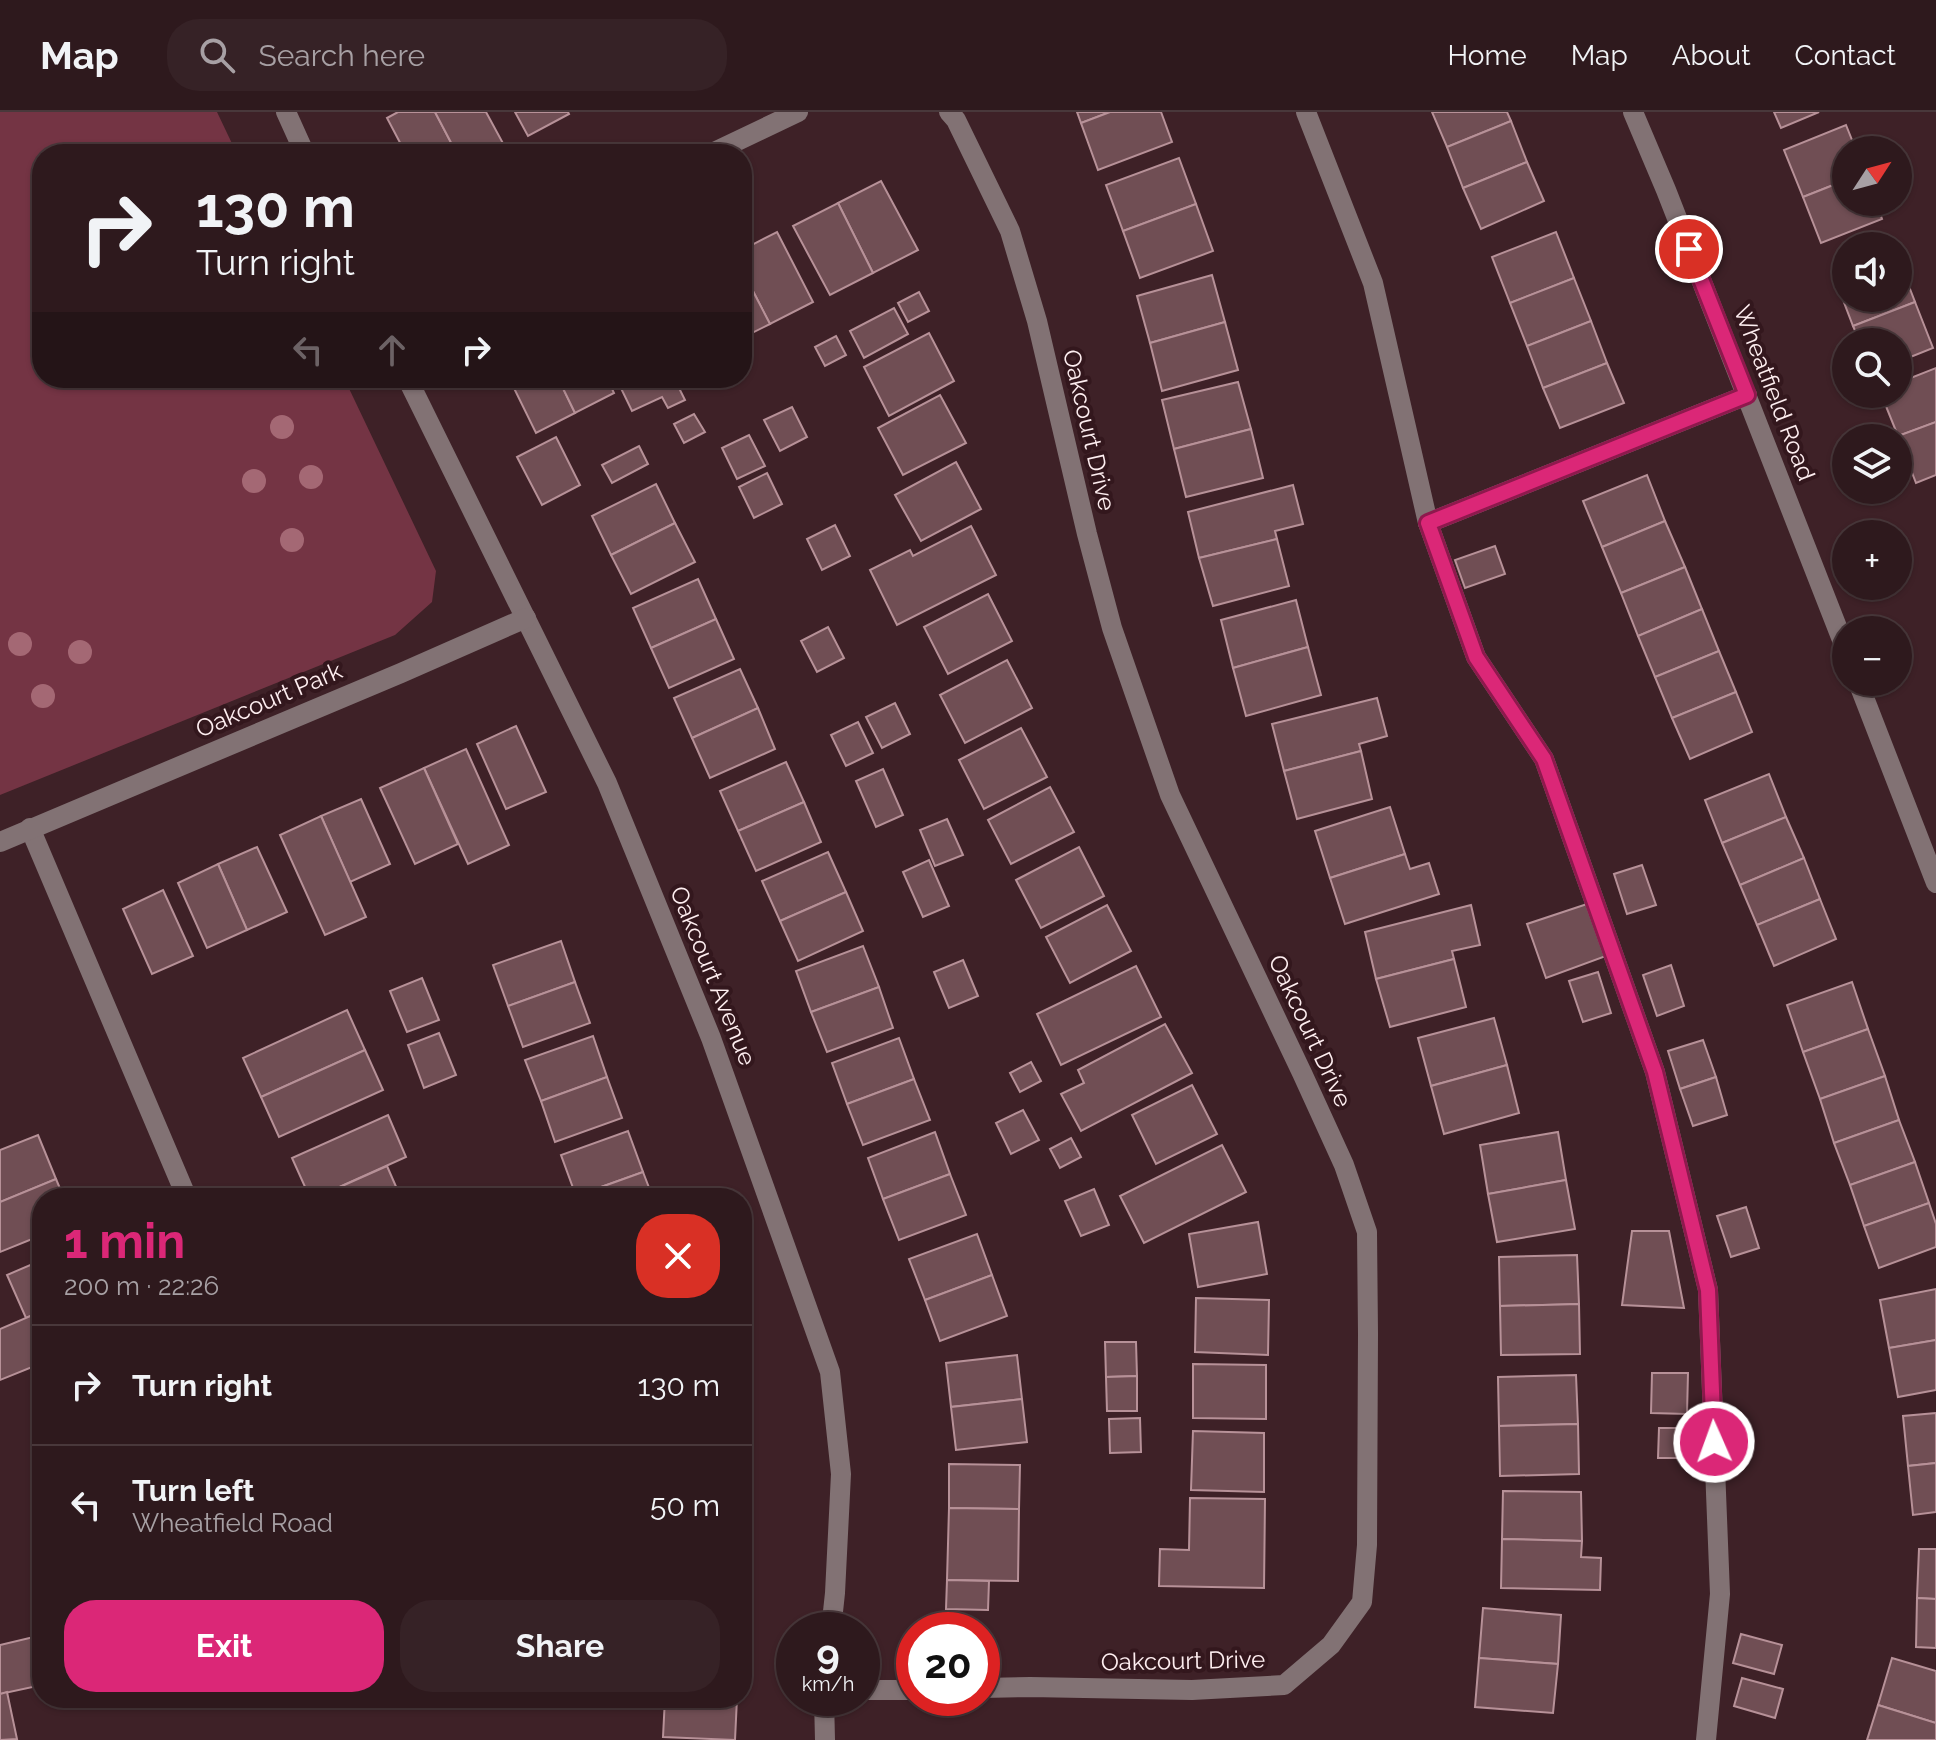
<!DOCTYPE html>
<meta charset="utf-8">
<style>
:root{--surface:#2e191d;--page:#362226;--text:#f1f3f6;--muted:#a7a0a4;--line:#49383b;--accent:#db2777}
body{margin:0;font-family:Raleway,sans-serif;background:var(--page);color:var(--text);height:100vh;display:flex;flex-direction:column;font-size:30px;white-space:nowrap}
*{box-sizing:border-box;margin:0}
p{font-size:26px;color:var(--muted)}
.icon{flex:none;width:44px;height:44px;fill:none;stroke:currentColor;stroke-width:2;stroke-linecap:round;stroke-linejoin:round}
.map{position:relative;flex:1;overflow:hidden}
.panel{position:absolute;left:32px;top:1076px;width:720px;height:520px;display:flex;flex-direction:column;background:var(--surface);border-radius:32px;box-shadow:0 2px 6px #0004,0 0 0 2px var(--line)}
.panel>*{flex:none}
.guide{position:absolute;left:32px;top:32px;width:720px;height:244px;border-radius:32px;box-shadow:0 2px 6px #0004,0 0 0 2px var(--line);background:#2e191d;color:var(--text);overflow:hidden}
.needle{width:52px;rotate:54deg}
.tools{position:absolute;left:1832px;top:24px;display:grid;gap:16px}
.tools a{display:grid;place-items:center;width:80px;height:80px;border-radius:50%;background:var(--surface);box-shadow:0 2px 6px #0004,0 0 0 2px var(--line);font-size:40px}
.speed{position:absolute;left:776px;top:1500px;display:flex;gap:16px;font-size:40px;font-weight:700;text-align:center}
.speed>*{display:grid;place-content:center;width:104px;height:104px;border-radius:50%;background:var(--surface);box-shadow:0 2px 6px #0004,0 0 0 2px var(--line);line-height:1}
.speed small{font-size:20px;font-weight:400}
.speed .limit{border:12px solid #d22;background:#fff;color:#111}
.pin{position:absolute;display:grid;place-items:center;width:68px;height:68px;color:#fff;margin:-34px;border:4px solid #fff;border-radius:50%;box-shadow:0 2px 8px #0007}
.me{position:absolute;width:88px;margin:-44px;rotate:358deg;stroke-linejoin:round;filter:drop-shadow(0 0 6px #0008)}
.turn{display:flex;align-items:center;gap:28px;height:168px;padding:0 32px;font-size:36px}
.turn .icon{width:104px;height:104px;stroke-width:2.5}
.turn b{display:block;font-size:56px;line-height:68px}
.lanes{display:flex;align-items:center;height:76px;padding:0 32px;background:#0003;justify-content:center;gap:40px;direction:ltr}
.lanes .off{opacity:.35}
.round{display:grid;place-items:center;flex:none;width:84px;height:84px;border-radius:32px;background:var(--page)}
.headline{display:flex;align-items:center;justify-content:space-between;height:136px;padding:0 32px}
h1{font-size:48px;font-weight:700;line-height:60px;color:var(--accent)}
.action{display:flex;gap:16px;margin-top:auto;padding:16px 32px}
.action a{flex:1;height:92px;border-radius:32px;background:var(--accent);color:#fff;font-size:32px;font-weight:700;line-height:92px;text-align:center}
.action a+a{background:var(--page);color:var(--text)}
ul{padding:0;list-style:none}
li{display:flex;align-items:center;gap:24px;height:120px;padding:0 32px;border-top:2px solid var(--line)}
li div{flex:1}
li b{display:block;font-size:30px}
li em{font-style:normal}
header{display:flex;align-items:center;gap:48px;box-sizing:border-box;height:112px;padding:0 40px;background:var(--surface);border-bottom:2px solid var(--line)}
header strong{font-size:38px}
nav{display:flex;gap:44px;margin-inline-start:auto;font-size:28px}
.search{width:560px;height:72px;background:var(--page);display:flex;align-items:center;gap:20px;box-sizing:border-box;padding:0 28px;border-radius:32px;color:var(--muted);font-size:30px}
.map>svg:first-child{display:block}
.green{fill:#743444}
.building{fill:#704e54;stroke:#b79198;stroke-width:2}
.lines{fill:none;stroke-linecap:round;stroke-linejoin:round}
.minor{stroke:#827274;stroke-width:20}
.tree{fill:#a46874}
.route-casing{stroke:#8e194d;stroke-width:20}
.route{stroke:#db2777;stroke-width:14}
.labels{text-anchor:middle;stroke-width:8;stroke-linejoin:round;paint-order:stroke}
.street-label{font-size:24px;fill:#feeef0;stroke:#33171d}
</style>
<header>
<strong>Map</strong>
<div class="search"><svg class="icon" aria-label="search" viewBox="0 0 24 24"><circle cx="10" cy="10" r="6"/><path d="M15 15l6 6"/></svg>Search here</div>
<nav><a>Home</a><a>Map</a><a>About</a><a>Contact</a></nav>
</header>
<div class="map">
<svg width="1936" height="1628" viewBox="0 0 1936 1628">
<rect width="100%" height="100%" fill="#3e2127"/>
<path class="green" d="M0 0H217L237 42H42V266H344L436 459 432 490 395 523 0 683Z"/>
<g class="building">
<path d="M398 0H435L457 42H406L387 6Z"/>
<path d="M435 0H486L505 35 491 42H457Z"/>
<path d="M515 0H568L569 2 528 24Z"/>
<path d="M1077 0H1110L1081 11Z"/>
<path d="M1110 0H1161L1172 30 1098 58 1081 11Z"/>
<path d="M1432 0H1507L1511 9 1447 35Z"/>
<path d="M1774 0H1819L1781 16Z"/>
<path d="M1511 9 1527 50 1463 76 1447 35Z"/>
<path d="M1846 13 1856 38H1846V68L1803 85 1784 38Z"/>
<path d="M1179 46 1196 92 1123 119 1106 73Z"/>
<path d="M1527 50 1544 89 1481 117 1463 76Z"/>
<path d="M1846 68V90H1876L1882 107 1821 131 1803 85Z"/>
<path d="M881 69 918 138 873 161 838 91Z"/>
<path d="M838 91 873 161 830 183 793 114Z"/>
<path d="M1196 92 1213 139 1140 166 1123 119Z"/>
<path d="M777 120 813 190 770 212 742 158V138Z"/>
<path d="M1556 120 1574 166 1510 191 1492 145Z"/>
<path d="M1898 146 1915 190 1853 214 1835 167 1846 162V186H1898Z"/>
<path d="M742 158 770 212 742 226Z"/>
<path d="M1212 163 1225 210 1150 231 1137 184Z"/>
<path d="M1574 166 1591 209 1527 234 1510 191Z"/>
<path d="M919 180 929 199 908 210 898 191Z"/>
<path d="M1915 190 1933 236 1898 250V230H1860L1853 214Z"/>
<path d="M894 196 908 222 864 246 850 219Z"/>
<path d="M1591 209 1607 251 1543 276 1527 234Z"/>
<path d="M1225 210 1238 258 1162 279 1150 231Z"/>
<path d="M929 221 954 269 889 304 864 255Z"/>
<path d="M836 224 846 243 825 254 815 235Z"/>
<path d="M1607 251 1624 291 1560 316 1543 276Z"/>
<path d="M1936 256V310L1898 324 1881 282H1898V271Z"/>
<path d="M509 266H558L575 301 536 321Z"/>
<path d="M558 266H607L614 281 575 301Z"/>
<path d="M616 266H674L685 288 668 296 662 285 632 299Z"/>
<path d="M1238 270 1251 317 1174 337 1162 288Z"/>
<path d="M940 283 966 331 903 363 878 316Z"/>
<path d="M792 295 807 325 780 339 764 308Z"/>
<path d="M694 302 705 320 684 331 674 312Z"/>
<path d="M1936 310V363L1916 371 1898 324Z"/>
<path d="M1251 317 1263 366 1186 385 1174 337Z"/>
<path d="M749 323 765 354 737 367 722 336Z"/>
<path d="M556 325 580 373 542 393 517 345Z"/>
<path d="M639 334 648 352 612 371 602 353Z"/>
<path d="M956 350 981 397 921 429 895 383Z"/>
<path d="M767 361 782 392 754 406 739 375Z"/>
<path d="M1647 363 1665 409 1602 435 1583 389Z"/>
<path d="M656 372 675 411 611 443 592 404Z"/>
<path d="M1293 373 1303 412 1275 419 1277 427 1199 446 1188 400Z"/>
<path d="M1665 409 1685 455 1621 481 1602 435Z"/>
<path d="M675 411 695 450 631 482 611 443Z"/>
<path d="M835 413 850 444 822 458 807 427Z"/>
<path d="M971 414 996 463 897 513 870 458 910 438 913 444Z"/>
<path d="M1277 427 1289 474 1213 494 1199 446Z"/>
<path d="M1495 434 1505 462 1465 476 1455 448Z"/>
<path d="M1685 455 1702 497 1638 524 1621 481Z"/>
<path d="M698 467 716 507 651 536 633 496Z"/>
<path d="M988 482 1012 529 948 562 924 515Z"/>
<path d="M1296 488 1308 535 1233 556 1221 508Z"/>
<path d="M1702 497 1719 539 1655 565 1638 524Z"/>
<path d="M716 507 734 547 669 576 651 536Z"/>
<path d="M828 515 844 546 817 560 801 529Z"/>
<path d="M1308 535 1321 583 1246 604 1233 556Z"/>
<path d="M1719 539 1736 580 1672 606 1655 565Z"/>
<path d="M1007 548 1032 596 965 631 940 583Z"/>
<path d="M740 557 758 596 692 626 674 586Z"/>
<path d="M1736 580 1752 620 1690 647 1672 606Z"/>
<path d="M1377 586 1387 624 1359 632 1361 639 1284 659 1272 612Z"/>
<path d="M895 591 910 622 882 636 866 605Z"/>
<path d="M758 596 775 637 710 666 692 626Z"/>
<path d="M858 610 873 641 846 654 831 623Z"/>
<path d="M516 614 546 680 506 697 477 632Z"/>
<path d="M1021 616 1047 665 984 697 959 648Z"/>
<path d="M466 637 509 733 468 752 424 656Z"/>
<path d="M1361 639 1372 687 1297 707 1284 659Z"/>
<path d="M786 650 804 690 738 719 720 679Z"/>
<path d="M424 656 458 732 415 752 380 676Z"/>
<path d="M883 657 903 703 876 715 856 669Z"/>
<path d="M1769 662 1786 705 1722 731 1705 688Z"/>
<path d="M1050 675 1074 720 1011 752 988 708Z"/>
<path d="M361 687 390 752 350 770 321 704Z"/>
<path d="M804 690 821 730 756 759 738 719Z"/>
<path d="M1390 695 1405 742 1330 766 1315 719Z"/>
<path d="M321 704 366 805 325 823 280 723Z"/>
<path d="M1786 705 1804 746 1740 773 1722 731Z"/>
<path d="M947 707 963 743 935 754 920 718Z"/>
<path d="M257 735 287 800 247 818 218 752Z"/>
<path d="M1079 735 1104 784 1041 816 1016 768Z"/>
<path d="M828 740 846 780 780 809 762 769Z"/>
<path d="M1405 742 1410 757 1429 751 1439 782 1345 812 1330 766Z"/>
<path d="M1804 746 1820 787 1757 813 1740 773Z"/>
<path d="M929 748 949 794 923 805 903 760Z"/>
<path d="M218 752 247 818 207 836 178 771Z"/>
<path d="M1642 753 1656 793 1627 802 1614 762Z"/>
<path d="M163 778 193 844 152 862 123 797Z"/>
<path d="M846 780 863 819 798 849 780 809Z"/>
<path d="M1820 787 1836 827 1774 854 1757 813Z"/>
<path d="M1587 792 1606 844 1546 866 1527 812Z"/>
<path d="M1107 793 1131 839 1070 871 1046 825Z"/>
<path d="M1471 793 1480 833 1452 839 1454 847 1376 867 1365 820Z"/>
<path d="M561 829 575 870 508 894 493 853Z"/>
<path d="M863 834 879 875 811 900 796 859Z"/>
<path d="M1454 847 1466 895 1390 915 1376 867Z"/>
<path d="M963 848 978 884 949 896 934 860Z"/>
<path d="M1671 853 1684 894 1657 904 1643 863Z"/>
<path d="M1136 854 1161 905 1061 953 1037 902Z"/>
<path d="M1598 860 1611 901 1583 910 1569 869Z"/>
<path d="M422 866 439 908 407 920 390 879Z"/>
<path d="M575 870 590 911 523 935 508 894Z"/>
<path d="M1852 870 1868 917 1803 940 1787 893Z"/>
<path d="M879 875 893 916 827 940 811 900Z"/>
<path d="M347 898 365 938 261 985 243 946Z"/>
<path d="M1494 906 1507 953 1431 974 1418 926Z"/>
<path d="M1165 912 1192 961 1081 1019 1061 982 1084 971 1078 958Z"/>
<path d="M1868 917 1885 964 1820 987 1803 940Z"/>
<path d="M439 921 456 963 424 976 408 933Z"/>
<path d="M593 924 607 965 541 989 525 948Z"/>
<path d="M899 926 914 967 847 992 832 951Z"/>
<path d="M1703 928 1716 965 1680 977 1668 939Z"/>
<path d="M365 938 383 978 279 1025 261 985Z"/>
<path d="M1031 950 1041 969 1020 980 1010 961Z"/>
<path d="M1507 953 1519 1001 1444 1022 1431 974Z"/>
<path d="M1885 964 1899 1008 1834 1031 1820 987Z"/>
<path d="M607 965 622 1006 555 1030 541 989Z"/>
<path d="M1716 965 1727 1003 1693 1014 1680 977Z"/>
<path d="M914 967 930 1008 863 1033 847 992Z"/>
<path d="M1192 973 1217 1022 1156 1052 1132 1003Z"/>
<path d="M1023 998 1039 1028 1011 1042 996 1011Z"/>
<path d="M388 1003 406 1045 315 1086H310L292 1046Z"/>
<path d="M1899 1008 1915 1050 1850 1073 1834 1031Z"/>
<path d="M628 1019 643 1060 576 1084 561 1043Z"/>
<path d="M935 1020 950 1062 883 1087 868 1046Z"/>
<path d="M1558 1020 1566 1068 1488 1082 1480 1033Z"/>
<path d="M38 1023 56 1067 0 1090V1038Z"/>
<path d="M1071 1026 1081 1045 1060 1056 1050 1037Z"/>
<path d="M1222 1033 1246 1080 1144 1131 1120 1084Z"/>
<path d="M1915 1050 1929 1091 1864 1114 1850 1073Z"/>
<path d="M387 1054 401 1086H315Z"/>
<path d="M643 1060 653 1086H576V1084Z"/>
<path d="M950 1062 966 1103 899 1128 883 1087Z"/>
<path d="M56 1067 64 1086H42V1123L0 1140V1090Z"/>
<path d="M1566 1068 1575 1117 1497 1130 1488 1082Z"/>
<path d="M1094 1077 1109 1113 1081 1124 1065 1089Z"/>
<path d="M1929 1091 1936 1112V1135L1879 1156 1864 1114Z"/>
<path d="M1746 1095 1759 1136 1731 1145 1717 1104Z"/>
<path d="M1258 1110 1267 1162 1198 1175 1189 1122Z"/>
<path d="M1632 1119H1669L1684 1196 1622 1193Z"/>
<path d="M977 1122 992 1163 925 1188 909 1147Z"/>
<path d="M1577 1143 1579 1192 1500 1194 1499 1145Z"/>
<path d="M42 1148V1199L26 1206 7 1163Z"/>
<path d="M992 1163 1007 1204 940 1229 925 1188Z"/>
<path d="M1936 1177V1228L1889 1236 1880 1188Z"/>
<path d="M1196 1186 1269 1188 1268 1243 1195 1240Z"/>
<path d="M1579 1192 1580 1242 1501 1243 1500 1194Z"/>
<path d="M42 1199V1251L0 1268V1217Z"/>
<path d="M1936 1228V1278L1898 1285 1889 1236Z"/>
<path d="M1105 1230H1136L1137 1264 1106 1265Z"/>
<path d="M1017 1243 1022 1287 951 1295 946 1251Z"/>
<path d="M1193 1252 1266 1253V1307L1193 1306Z"/>
<path d="M1652 1261H1688L1687 1302 1651 1301Z"/>
<path d="M1576 1263 1578 1312 1499 1314 1498 1265Z"/>
<path d="M1137 1264V1299H1107L1106 1265Z"/>
<path d="M1022 1287 1027 1330 956 1338 951 1295Z"/>
<path d="M1936 1301V1351L1908 1354 1903 1304Z"/>
<path d="M1140 1306 1141 1340 1110 1341 1109 1307Z"/>
<path d="M1578 1312 1579 1362 1500 1364 1499 1314Z"/>
<path d="M1659 1316H1702V1346H1658Z"/>
<path d="M1193 1319 1264 1321V1380L1191 1378Z"/>
<path d="M1936 1351V1400L1913 1403 1908 1354Z"/>
<path d="M949 1352 1020 1353 1019 1397 949 1396Z"/>
<path d="M1503 1379 1581 1380 1582 1429 1502 1427Z"/>
<path d="M1190 1386 1265 1387 1264 1476 1159 1474 1160 1437 1189 1438Z"/>
<path d="M949 1396 1019 1397 1018 1469 947 1468Z"/>
<path d="M1502 1427 1582 1429 1581 1445 1601 1446 1600 1478 1501 1476Z"/>
<path d="M1919 1437H1936V1487L1917 1486Z"/>
<path d="M947 1468 989 1469 988 1498 946 1497Z"/>
<path d="M1917 1486 1936 1487V1536L1916 1535Z"/>
<path d="M1483 1496 1561 1503 1558 1552 1479 1546Z"/>
<path d="M1741 1522 1782 1533 1774 1562 1733 1551Z"/>
<path d="M42 1523V1573L0 1582V1533Z"/>
<path d="M1479 1546 1558 1552 1553 1601 1475 1595Z"/>
<path d="M1892 1546 1936 1559V1611L1878 1593Z"/>
<path d="M1742 1566 1783 1577 1775 1606 1734 1594Z"/>
<path d="M7 1580 17 1627 0 1628V1582Z"/>
<path d="M665 1586H737L735 1628 663 1625Z"/>
<path d="M1878 1593 1936 1611V1628H1867Z"/>
</g>
<g class="lines">
<g class="minor">
<path d="M286 0 305 42"/>
<path d="M949 0 956 8 1010 119 1037 209 1087 422 1112 516 1170 683 1302 961 1344 1053 1367 1120 1368 1222 1367 1433 1362 1490 1331 1533 1284 1573 1192 1578 1030 1575 982 1576"/>
<path d="M1306 0 1373 171 1428 411 1476 545 1544 647 1655 960 1708 1178 1720 1482 1706 1628"/>
<path d="M1633 0 1666 78 1846 538"/>
<path d="M710 42 798 0"/>
<path d="M407 266 607 671 711 926 830 1260 841 1362 835 1481 831 1518"/>
<path d="M1428 411 1747 283"/>
<path d="M1858 570 1936 771"/>
<path d="M30 716 187 1086"/>
<path d="M0 730 401 561 526 506"/>
<path d="M862 1578H914"/>
<path d="M824 1586 825 1628"/>
</g>
</g>
<g class="tree">
<circle cx="282" cy="315" r="12"/>
<circle cx="311" cy="365" r="12"/>
<circle cx="254" cy="369" r="12"/>
<circle cx="292" cy="428" r="12"/>
<circle cx="20" cy="532" r="12"/>
<circle cx="80" cy="540" r="12"/>
<circle cx="43" cy="584" r="12"/>
</g>
<g class="lines">
<defs>
<path id="route" d="M1689 137 1747 283 1428 411 1476 545 1544 647 1655 960 1708 1178 1714 1330"/>
</defs>
<use href="#route" class="route-casing"/>
<use href="#route" class="route"/>
</g>
<g class="labels">
<g class="street-label">
<text transform="translate(1774 281) rotate(69)" y="8">Wheatfield Road</text>
<text transform="translate(1089 318) rotate(77)" y="8">Oakcourt Drive</text>
<text transform="translate(269 588) rotate(-23)" y="8">Oakcourt Park</text>
<text transform="translate(713 864) rotate(68)" y="8">Oakcourt Avenue</text>
<text transform="translate(1310 919) rotate(65)" y="8">Oakcourt Drive</text>
<text transform="translate(1183 1549) rotate(-1)" y="8">Oakcourt Drive</text>
</g>
</g>
</svg>
<div class="tools">
<a><svg class="needle" viewBox="-14 -14 28 28"><path d="M0-13l5 13h-10z" fill="#e53935"/><path d="M0 13l5-13h-10z" fill="#a7a0a4"/></svg></a>
<a><svg class="icon" aria-label="sound" viewBox="0 0 24 24"><path d="M4 9h4l5-4v14l-5-4H4zM17 9q2 3 0 6"/></svg></a>
<a><svg class="icon" aria-label="search" viewBox="0 0 24 24"><circle cx="10" cy="10" r="6"/><path d="M15 15l6 6"/></svg></a>
<a><svg class="icon" aria-label="layers" viewBox="0 0 24 24"><path d="M12 4l9 5-9 5-9-5zM3 14l9 5 9-5"/></svg></a>
<a>+</a>
<a>−</a>
</div>
<div class="speed"><div>9<small>km/h</small></div><div class="limit">20</div></div>
<div class="pin" style="left:1689px;top:137px;background:#d93025"><svg class="icon" aria-label="arrive" viewBox="0 0 24 24"><path d="M6 21V4h12l-3 4 3 4H6"/></svg></div>
<svg class="me" style="left:1714px;top:1330px" viewBox="-20 -20 40 40"><circle r="17" fill="#db2777" stroke="#fff" stroke-width="3"/><path d="M0-11L8 9 0 5-8 9z" fill="#fff"/></svg>
<div class="guide">
<div class="turn"><svg class="icon" aria-label="right" viewBox="0 0 24 24"><path d="M7 20v-9h11M14 6l5 5-5 5"/></svg><div><b>130 m</b>Turn right</div></div>
<div class="lanes"><svg class="icon off" aria-label="left" viewBox="0 0 24 24"><path d="M17 20v-9H6M10 6l-5 5 5 5"/></svg><svg class="icon off" aria-label="ahead" viewBox="0 0 24 24"><path d="M12 20V5M6 11l6-6 6 6"/></svg><svg class="icon" aria-label="right" viewBox="0 0 24 24"><path d="M7 20v-9h11M14 6l5 5-5 5"/></svg></div>
</div>
<section class="panel">
<div class="headline"><div><h1>1 min</h1><p>200 m · 22:26</p></div><a class="round" style="background:#d93025;color:#fff"><svg class="icon" aria-label="close" viewBox="0 0 24 24"><path d="M6 6l12 12M18 6L6 18"/></svg></a></div>
<ul>
<li><svg class="icon" aria-label="right" viewBox="0 0 24 24"><path d="M7 20v-9h11M14 6l5 5-5 5"/></svg><div><b>Turn right</b></div><em>130 m</em></li>
<li><svg class="icon" aria-label="left" viewBox="0 0 24 24"><path d="M17 20v-9H6M10 6l-5 5 5 5"/></svg><div><b>Turn left</b><p>Wheatfield Road</p></div><em>50 m</em></li>
</ul>
<div class="action"><a>Exit</a><a>Share</a></div>
</section>
</div>
